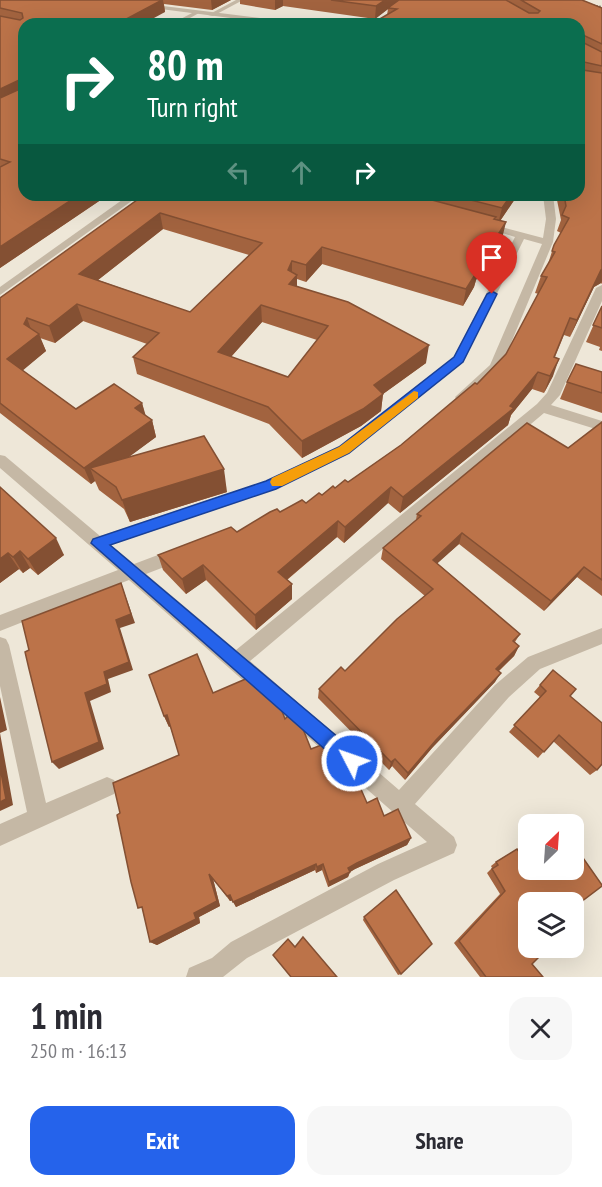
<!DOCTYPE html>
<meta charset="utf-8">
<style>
:root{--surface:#fff;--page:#f7f7f7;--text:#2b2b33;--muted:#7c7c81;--accent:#2563eb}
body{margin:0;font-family:"PT Sans Narrow",sans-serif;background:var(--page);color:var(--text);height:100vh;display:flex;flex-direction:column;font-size:22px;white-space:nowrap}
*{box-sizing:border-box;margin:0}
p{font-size:20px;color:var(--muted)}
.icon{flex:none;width:33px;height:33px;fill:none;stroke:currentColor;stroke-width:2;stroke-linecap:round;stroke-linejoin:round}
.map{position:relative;height:977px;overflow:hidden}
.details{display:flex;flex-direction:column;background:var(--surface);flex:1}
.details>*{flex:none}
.top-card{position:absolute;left:18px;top:18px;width:567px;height:183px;border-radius:18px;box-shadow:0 6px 24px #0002;background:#0b6e4f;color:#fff;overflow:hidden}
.needle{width:39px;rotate:25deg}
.fabs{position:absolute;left:518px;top:814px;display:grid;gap:12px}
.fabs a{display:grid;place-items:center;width:66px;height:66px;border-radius:12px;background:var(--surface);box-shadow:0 6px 24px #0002;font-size:30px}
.pin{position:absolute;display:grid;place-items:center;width:51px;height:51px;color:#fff;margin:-62px -26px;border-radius:50% 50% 50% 0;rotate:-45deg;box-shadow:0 0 6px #0007}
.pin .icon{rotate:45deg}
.me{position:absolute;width:66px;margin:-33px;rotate:311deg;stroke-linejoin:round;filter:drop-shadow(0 0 4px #0008)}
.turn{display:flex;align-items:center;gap:21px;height:126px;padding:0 30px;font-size:27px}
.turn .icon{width:78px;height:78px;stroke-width:2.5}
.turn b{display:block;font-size:42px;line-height:51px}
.lanes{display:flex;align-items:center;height:57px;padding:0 30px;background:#0003;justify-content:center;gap:30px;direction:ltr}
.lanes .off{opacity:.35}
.round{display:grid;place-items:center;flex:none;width:63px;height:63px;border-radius:18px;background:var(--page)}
.head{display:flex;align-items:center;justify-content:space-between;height:102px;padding:0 30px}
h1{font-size:36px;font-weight:700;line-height:45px}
.primary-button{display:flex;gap:12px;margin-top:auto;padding:12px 30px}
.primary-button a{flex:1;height:69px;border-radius:18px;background:var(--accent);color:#fff;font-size:24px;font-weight:700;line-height:69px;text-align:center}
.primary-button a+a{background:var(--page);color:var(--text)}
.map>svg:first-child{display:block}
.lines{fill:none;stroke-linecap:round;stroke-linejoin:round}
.minor{fill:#c5b8a5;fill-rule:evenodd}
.tertiary{fill:#c5b8a5;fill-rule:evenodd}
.rail{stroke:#322b26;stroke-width:2;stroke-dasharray:1 2;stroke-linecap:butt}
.wall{fill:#a2633f;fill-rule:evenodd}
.shaded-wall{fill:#845033}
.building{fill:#bc7349;stroke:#845033;stroke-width:1.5;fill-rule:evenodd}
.route{fill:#2563eb;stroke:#184099;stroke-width:1.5}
.slow{fill:#f59e0b}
</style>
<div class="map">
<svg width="602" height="977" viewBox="0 0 602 977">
<rect width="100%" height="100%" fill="#eee7d8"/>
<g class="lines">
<g class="minor">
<path d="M236 0H243L213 16 208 15Z"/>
<path d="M194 12 199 13 179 24H171Z"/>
<path d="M543 195H553L556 219 553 242 501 367 467 400H457L455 397 490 365 542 244 524 239 463 362 349 454 276 489 111 545 134 564 179 547 185 549 187 554 185 559 146 574 236 650 537 404 547 393 596 288 602 285V301L560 395 551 405 602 421V431L544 413 250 661 399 790 495 685 528 657 602 628V644L540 669 509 697 415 804 454 837 457 845 454 853 394 880 247 958 223 977H186L189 968 212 958 231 942 378 864 427 842 129 580 0 631V615L118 570 0 468V455L5 456 100 536 266 481 339 446 454 357 515 237 481 226 486 223 543 238 546 219Z"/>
<path d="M0 637 6 639 9 645 46 803 107 777 114 780 117 787 114 794 0 846V824L27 812 0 686Z"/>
</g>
<g class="tertiary">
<path d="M147 4 293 22 296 24H278L145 7Z"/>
<path d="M129 195H140L0 295V287Z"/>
</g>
<path class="rail" d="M564 0 602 7"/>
</g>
<g class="wall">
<path d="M0 0H231L212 10 164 4 165 12 24 24 108 195 0 268Z"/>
<path d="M240 0H582L602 8V284L601 283 594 287 570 337 564 335 555 357 553 376 544 393 532 389 511 415 508 425 400 513 388 503 344 543 337 537 287 580 292 584V599L256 630 206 580 186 594 163 570 158 555 237 532 280 512 306 503 348 482 401 445 477 384 506 354 539 294 535 293 541 276 548 264 554 245 561 233 557 231 561 220 556 195H579V24L387 15 388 9 375 19 283 6 275 10 240 4Z"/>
<path d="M144 195H516L515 199 500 221 502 239 476 280 474 287 463 306 322 264 306 282 297 279V286L426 363 383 394 381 411 361 426 302 458 269 424 137 374 133 357 147 344 83 321 55 343 40 338 46 351 22 370 76 409 142 403 145 415 152 420 156 437 128 457 227 492 130 522 124 509 99 490 95 481 91 484 0 413V298ZM163 229 249 255 190 312 98 280ZM262 322 317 340 288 377 231 357Z"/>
<path d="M602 306V351L599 350 600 347 586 342Z"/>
<path d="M602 372V413L560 399 567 382Z"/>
<path d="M602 422V596L577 577 544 611 459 544 437 563 520 634 515 642 519 646 514 656 499 671 495 682 432 748 405 780 392 766 389 770 318 698 319 689 345 671 425 596 381 559 383 548 416 520 417 514 568 448Z"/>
<path d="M0 487 64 555 38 575 30 568 23 573 19 569 0 583Z"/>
<path d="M540 685 570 696 597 770 590 775 553 741 538 758 509 732 540 697 534 692Z"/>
<path d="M213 693 285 719 311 749 341 777 367 803 411 838 407 845 355 869 350 872 348 877 328 887 322 870 316 873 315 870 236 907 233 900 230 901 213 879 220 906 199 917 200 923 157 945 150 942 120 813 179 755 170 726 169 727 164 716Z"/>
<path d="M517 849 522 856 528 852V870H573V859L581 855 602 885V886L573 908V903H528V948H533L540 956 532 964 543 977H480L454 943 500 894 487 873 492 868 491 866 496 862Z"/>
<path d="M364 917 401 974 398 975 363 920Z"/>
</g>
<g class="shaded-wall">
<path d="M162 0H163L165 12 143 24H117Z"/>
<path d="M211 0H231L212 10Z"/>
<path d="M275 0H283V6L275 10Z"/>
<path d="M385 0H400L375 19 376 6Z"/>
<path d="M19 80 23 95 0 106V89Z"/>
<path d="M79 195H108L0 268V247Z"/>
<path d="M511 195H516L515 199 498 224 502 208Z"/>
<path d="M160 213 163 229 84 291 79 274Z"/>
<path d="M506 222 502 239 476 280 474 287 463 306 466 289 476 269Z"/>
<path d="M322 247V264L306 282V265Z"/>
<path d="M292 261V278L297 275V292L289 301 288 270Z"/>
<path d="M602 269V281L601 283 594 287 570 337 577 320 601 270Z"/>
<path d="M77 304 83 321 55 343 49 326Z"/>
<path d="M261 305 262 322 220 369 218 352Z"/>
<path d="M27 318 33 335 39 334 46 351 15 377 7 359Z"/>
<path d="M429 345 426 363 383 394 381 411 361 426 302 458V441L374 385Z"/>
<path d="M559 359 553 376 544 393 550 376Z"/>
<path d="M538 372 532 389 511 415 508 425 400 513 403 497 510 406Z"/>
<path d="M142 403 147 420 135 408Z"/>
<path d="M152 420 156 437 102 477 90 468 95 481 91 484 84 468Z"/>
<path d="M224 469 227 492 130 522 122 500Z"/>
<path d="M391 487 388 503 344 543 345 527Z"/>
<path d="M338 521 337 537 278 587V572Z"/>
<path d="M462 533 459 544 430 570 433 560Z"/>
<path d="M56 538 64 555 38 575 28 559Z"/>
<path d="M20 551 30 568 23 573 13 557Z"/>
<path d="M8 553 19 569 0 583V559Z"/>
<path d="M203 565 206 580 186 594 182 579Z"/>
<path d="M584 567 577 577 544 611 551 601Z"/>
<path d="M121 583 135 623 120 628 133 670 108 679 111 692 90 701 104 749 59 769 52 762 85 693 104 672 116 620Z"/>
<path d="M292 584V599L256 630 255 615Z"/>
<path d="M519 646 514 656 491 678 496 669Z"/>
<path d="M501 673 495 682 432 748 405 780 408 773 436 740Z"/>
<path d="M0 697 7 730 0 733 13 805 0 811Z"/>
<path d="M167 715 171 726 169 727 164 716Z"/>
<path d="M395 759 392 766 389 770 391 762Z"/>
<path d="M411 838 407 845 355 869 350 872 348 877 328 887 329 882 348 868Z"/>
<path d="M316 864 315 870 236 907 233 902Z"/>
<path d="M323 864 322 870 316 873 317 867Z"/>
<path d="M209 874 213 879 220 906 199 917 200 923 157 945 150 942 194 913Z"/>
<path d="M230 895 233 900 230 901 227 896Z"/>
</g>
<g class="building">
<path d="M0 0H162L117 24H24V195H79L0 247V167L10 162 0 159V98L20 89 21 81 19 80 0 89V16L20 20 23 18 22 13 0 8Z"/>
<path d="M331 0H385L376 6Z"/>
<path d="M399 0H506L529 13H538L540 11 521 0H582L602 8V44L581 34 582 42 602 52V66L584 62 581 64 583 70 602 73V269L601 270 577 320 570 318 554 357 559 359 550 376 538 372 510 406 514 408 403 497 391 487 345 527 338 521 278 572 292 584 255 615 203 565 182 579 158 555 231 527 237 532 270 512 277 509 280 512 302 500 306 503 319 493 322 495 333 486 335 488 345 480 348 482 401 445 475 383 477 384 506 354 547 277 541 276 555 252 552 251 554 245 569 218 562 215 566 206 564 195H579V24H371L397 9 388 8Z"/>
<path d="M144 195H413L496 217 494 219 506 222 476 269 478 270 466 289 322 247 306 265 292 261 288 270 297 275 289 284 348 302 429 345 374 385 383 394 363 409 302 441 268 407 133 357 159 333 77 304 49 326 27 318 24 324 39 334 7 359 76 409 114 384 142 403 135 408 152 420 84 468 0 403V298ZM160 213 262 243 190 312 79 274ZM261 305 328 326 288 377 218 352Z"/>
<path d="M451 195H511L502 208Z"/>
<path d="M602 306V328L593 325Z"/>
<path d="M576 364 602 372V393L567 382Z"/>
<path d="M602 422V580L584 567 551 601 462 533 433 560 520 634 513 641 519 646 496 669 501 673 436 740 408 773 395 759 391 762 319 689 341 667 345 671 397 619 433 589 383 548 421 516 417 514 527 423 568 448Z"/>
<path d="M204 436 224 469 122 500 116 487 90 468Z"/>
<path d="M0 487 56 538 28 559 20 551 13 557 8 553 0 559Z"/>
<path d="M121 583 131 614 116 620 129 662 104 672 107 684 85 693 99 742 52 762 29 669 25 652 29 650 22 621Z"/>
<path d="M197 654 213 693 248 678 280 706 285 719 290 714 301 724 311 749 324 744 329 748 341 777 353 771 367 803 377 798 384 816 398 809 411 838 357 863 348 868 350 872 329 882 323 864 317 867 316 864 233 902 230 895 227 896 209 874 217 901 194 913 196 919 150 942 142 907 138 908 131 882 117 815 120 813 113 783 179 755 167 715 164 716 149 675Z"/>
<path d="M553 670 576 689 570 696 602 723V764L597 770 559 735 544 752 514 725 546 691 540 685Z"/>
<path d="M0 767 6 799 0 802Z"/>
<path d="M517 849 522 856 528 852V870H573V860L581 855 602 885V886L573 908V903H528V948H533L540 956 532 964 543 977H486L459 941 505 891 492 869 498 865 496 862Z"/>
<path d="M396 890 432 944 401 974 364 917Z"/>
<path d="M303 937 337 977H291L273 955 288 939 295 947Z"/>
</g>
<path class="route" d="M492 291 497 294 463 362 349 453 276 489 110 545 358 754 361 761 358 767 352 770 345 767 91 543 93 539 266 481 339 447 454 357 487 294Z"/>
<path class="slow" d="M414 391 418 392V398L349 453 282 486H272L270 482 272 478 339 447Z"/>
</svg>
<div class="fabs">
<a><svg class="needle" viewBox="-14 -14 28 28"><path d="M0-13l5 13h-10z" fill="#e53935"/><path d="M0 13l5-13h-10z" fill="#7c7c81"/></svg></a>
<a><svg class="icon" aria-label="layers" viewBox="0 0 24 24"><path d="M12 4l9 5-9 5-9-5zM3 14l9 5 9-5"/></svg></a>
</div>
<div class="pin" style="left:492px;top:294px;background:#d93025"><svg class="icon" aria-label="arrive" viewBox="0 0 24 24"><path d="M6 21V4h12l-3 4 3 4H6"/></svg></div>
<svg class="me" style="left:352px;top:761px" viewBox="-20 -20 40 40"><circle r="17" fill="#2563eb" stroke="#fff" stroke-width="3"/><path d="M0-11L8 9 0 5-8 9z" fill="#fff"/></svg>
<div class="top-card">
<div class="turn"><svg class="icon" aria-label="right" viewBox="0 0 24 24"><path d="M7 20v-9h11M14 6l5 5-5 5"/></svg><div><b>80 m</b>Turn right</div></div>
<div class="lanes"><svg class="icon off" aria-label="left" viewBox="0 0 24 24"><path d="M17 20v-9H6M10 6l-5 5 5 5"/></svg><svg class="icon off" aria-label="ahead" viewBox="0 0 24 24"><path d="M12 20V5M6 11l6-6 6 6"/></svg><svg class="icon" aria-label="right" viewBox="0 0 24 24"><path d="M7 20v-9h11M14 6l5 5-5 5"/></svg></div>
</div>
</div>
<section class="details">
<div class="head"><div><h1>1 min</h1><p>250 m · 16:13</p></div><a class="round"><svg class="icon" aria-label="close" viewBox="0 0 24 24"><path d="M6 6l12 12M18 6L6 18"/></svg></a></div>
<div class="primary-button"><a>Exit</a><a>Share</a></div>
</section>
